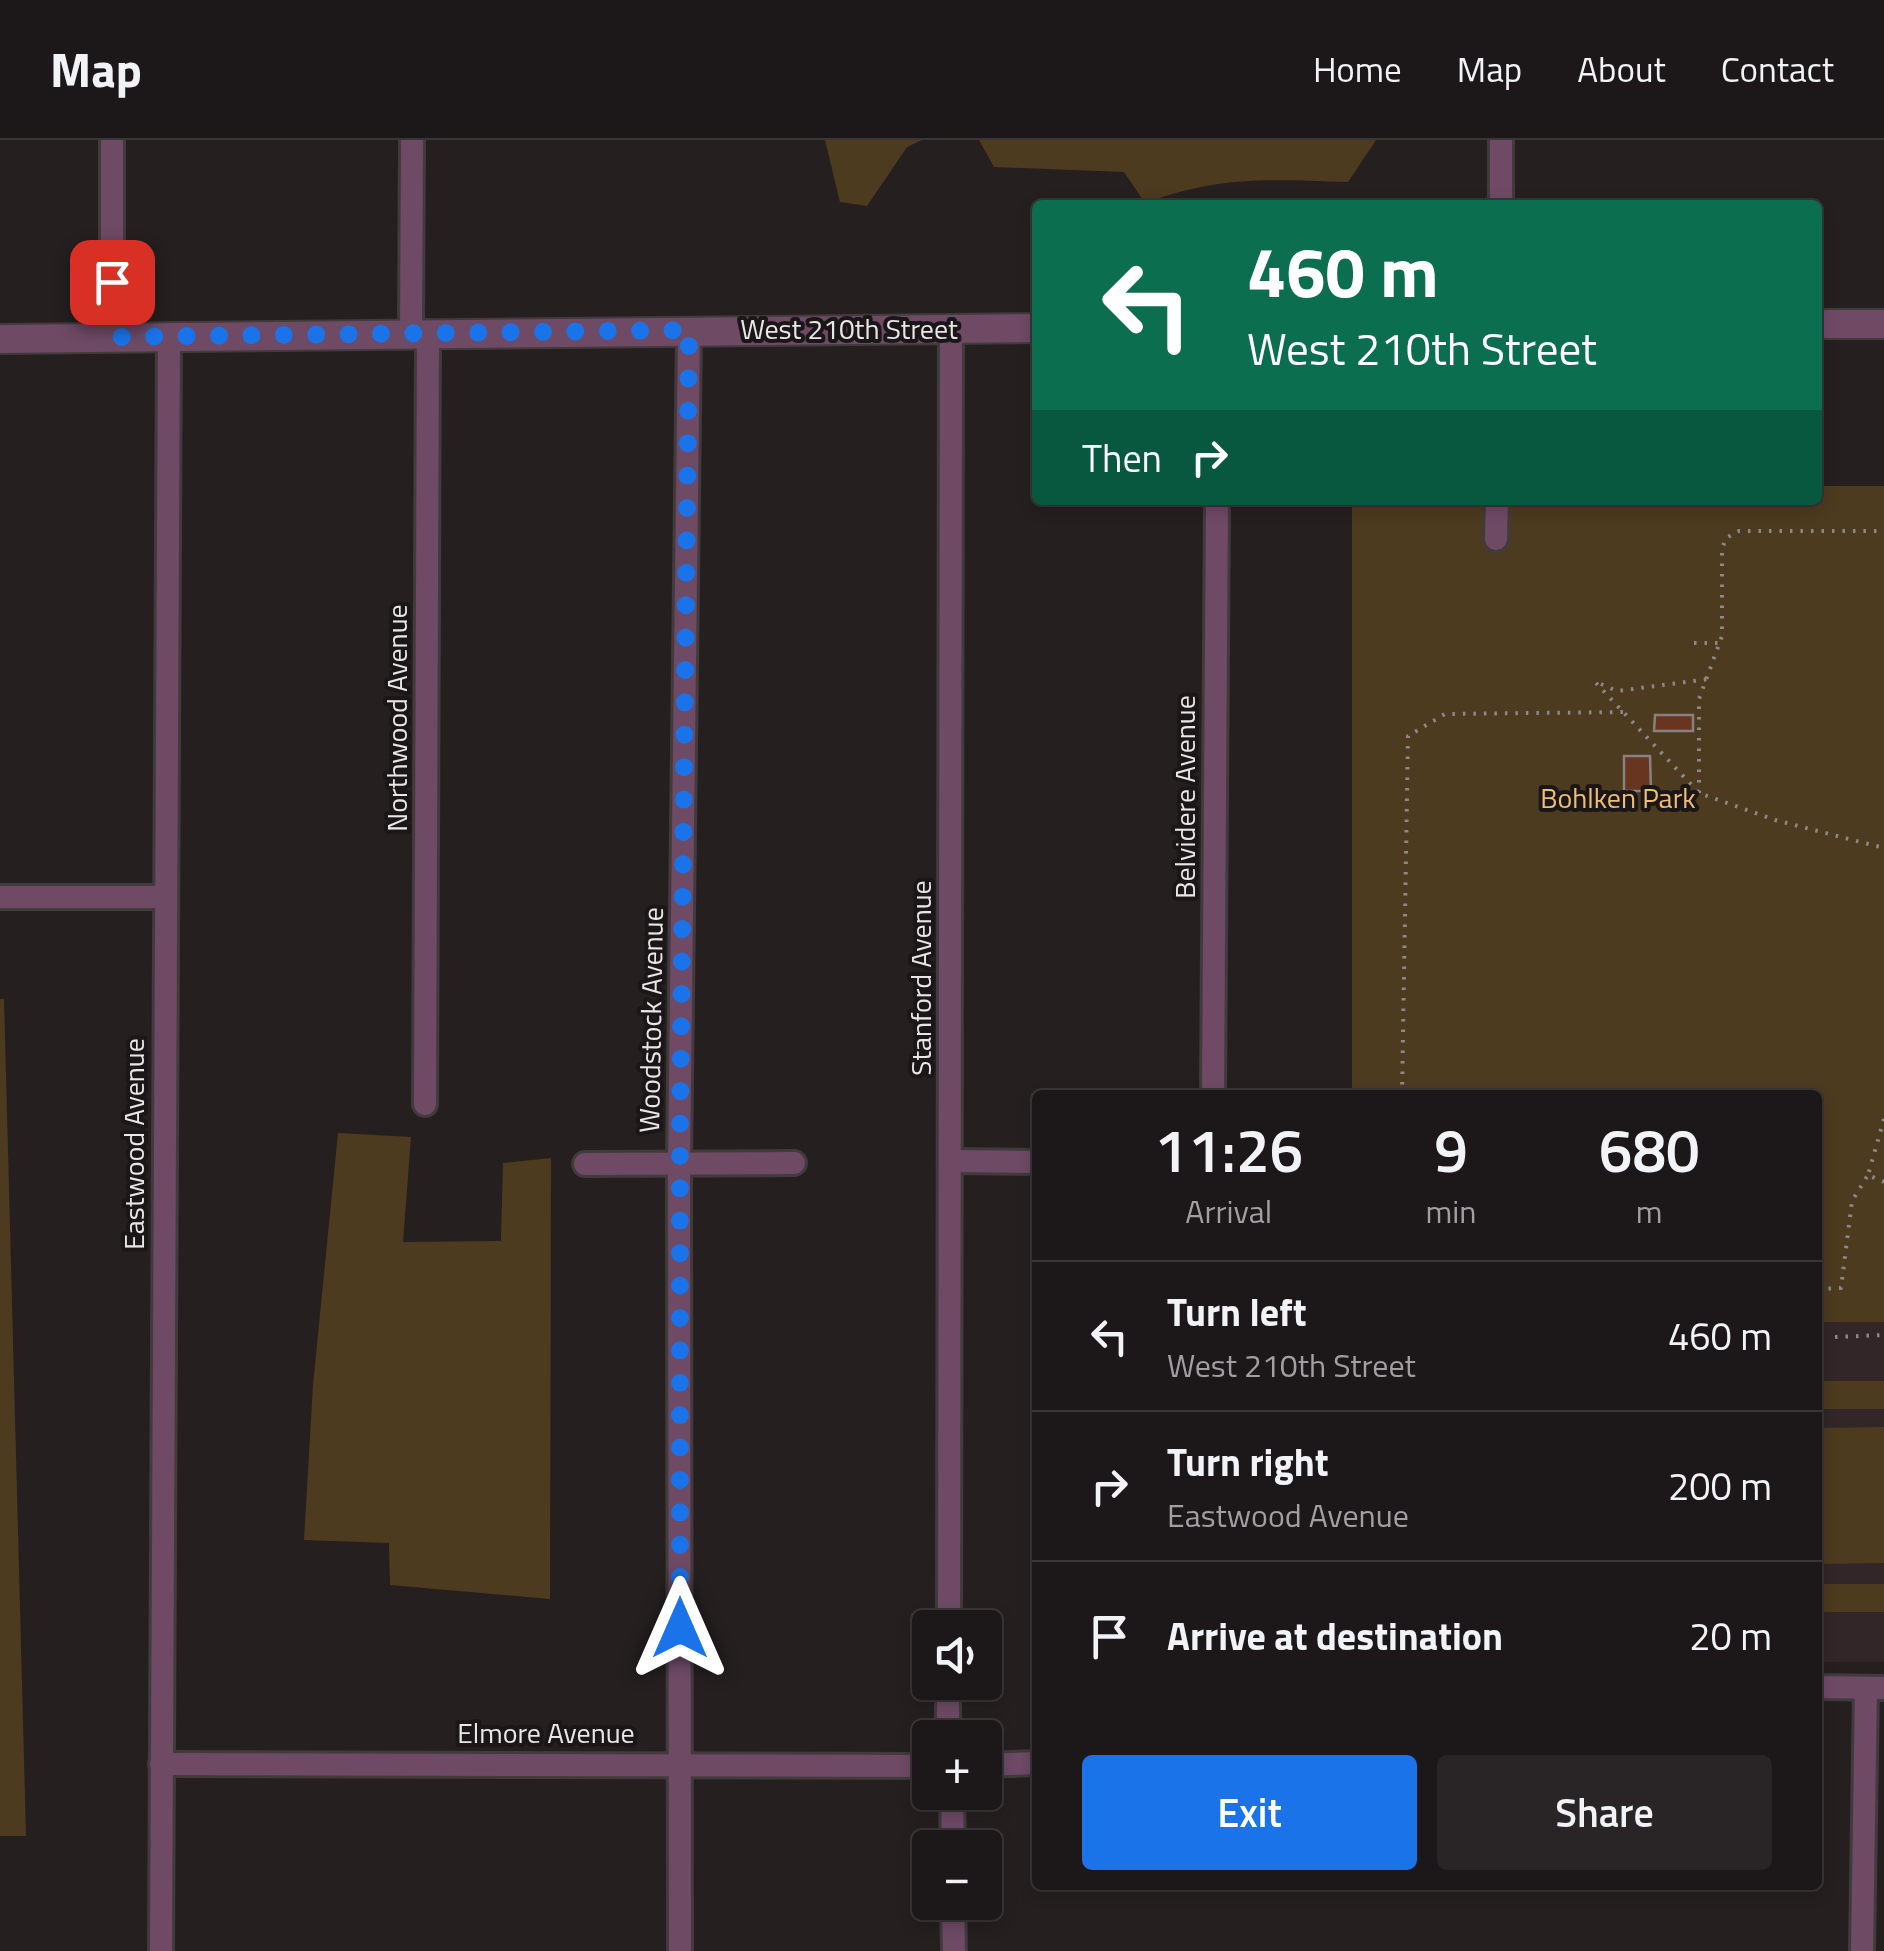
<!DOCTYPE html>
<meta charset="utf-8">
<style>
:root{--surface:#1c1718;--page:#292425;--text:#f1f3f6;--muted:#a09fa2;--line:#3a3637;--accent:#1a73e8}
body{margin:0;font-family:"Titillium Web",sans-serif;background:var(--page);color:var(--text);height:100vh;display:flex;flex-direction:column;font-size:38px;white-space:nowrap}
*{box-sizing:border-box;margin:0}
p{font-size:32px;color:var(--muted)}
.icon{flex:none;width:55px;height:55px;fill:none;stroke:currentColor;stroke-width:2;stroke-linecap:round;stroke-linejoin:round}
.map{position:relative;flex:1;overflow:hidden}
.details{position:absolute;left:1032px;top:950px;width:790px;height:800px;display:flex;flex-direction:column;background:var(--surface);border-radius:10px;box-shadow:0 5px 15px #0003,0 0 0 2px var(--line)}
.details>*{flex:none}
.top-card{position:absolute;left:1032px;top:60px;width:790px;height:305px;border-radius:10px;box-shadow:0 5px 15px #0003,0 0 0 2px var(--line);background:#0b6e4f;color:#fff;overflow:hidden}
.buttons{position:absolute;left:912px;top:1470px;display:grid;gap:20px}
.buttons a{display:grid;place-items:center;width:90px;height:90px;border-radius:10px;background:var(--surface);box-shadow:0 5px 15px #0003,0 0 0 2px var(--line);font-size:50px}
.pin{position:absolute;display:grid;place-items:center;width:85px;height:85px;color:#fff;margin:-42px;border-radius:20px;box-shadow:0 5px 15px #0006}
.me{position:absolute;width:110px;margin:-55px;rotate:0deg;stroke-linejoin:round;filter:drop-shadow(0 0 8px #0008)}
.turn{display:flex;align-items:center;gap:35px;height:210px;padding:0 50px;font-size:45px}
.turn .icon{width:130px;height:130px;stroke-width:2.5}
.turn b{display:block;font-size:70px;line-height:85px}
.then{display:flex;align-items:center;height:95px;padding:0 50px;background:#0003;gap:20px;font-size:38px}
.eta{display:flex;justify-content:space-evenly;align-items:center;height:170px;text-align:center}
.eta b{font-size:60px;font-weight:600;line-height:70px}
.action{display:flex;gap:20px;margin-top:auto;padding:20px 50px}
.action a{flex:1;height:115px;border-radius:10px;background:var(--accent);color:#fff;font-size:40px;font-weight:600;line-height:115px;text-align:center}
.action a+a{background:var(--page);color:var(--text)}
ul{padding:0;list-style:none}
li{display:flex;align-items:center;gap:30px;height:150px;padding:0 50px;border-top:2px solid var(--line)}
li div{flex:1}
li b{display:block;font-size:38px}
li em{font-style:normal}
header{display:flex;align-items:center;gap:60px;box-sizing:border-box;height:140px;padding:0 50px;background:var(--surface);border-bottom:2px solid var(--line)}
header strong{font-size:48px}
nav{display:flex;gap:55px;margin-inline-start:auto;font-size:35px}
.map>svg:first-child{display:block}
.built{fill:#322628}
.green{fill:#4d3b20}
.building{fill:#673520;stroke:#88817f;stroke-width:2.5}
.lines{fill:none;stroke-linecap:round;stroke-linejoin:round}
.minor-casing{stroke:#413b3c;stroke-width:28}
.tertiary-casing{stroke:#413b3c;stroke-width:32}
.path{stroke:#8d8889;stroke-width:4;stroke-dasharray:2.5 8;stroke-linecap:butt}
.minor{stroke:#6e4a65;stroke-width:22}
.tertiary{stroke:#6e4a65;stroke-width:28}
.route{stroke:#1a73e8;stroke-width:18;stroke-dasharray:0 32.4}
.labels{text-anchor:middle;stroke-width:8;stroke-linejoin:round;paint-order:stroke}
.street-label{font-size:28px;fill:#eae6e7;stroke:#1b1617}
.park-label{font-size:28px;fill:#efbd73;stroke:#1b1617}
</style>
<header>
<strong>Map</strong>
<nav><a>Home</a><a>Map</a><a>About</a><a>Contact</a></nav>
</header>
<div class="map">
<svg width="1884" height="1811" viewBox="0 0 1884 1811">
<rect width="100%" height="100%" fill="#251f20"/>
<rect class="built" x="1818" y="1182" width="66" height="340"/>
<g class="green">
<path d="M825 0H922L907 7 867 66 840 62Z"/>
<path d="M979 0H1376L1348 42C1267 40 1223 35 1145 63L1124 32 994 27Z"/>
<path d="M1818 346H1884V1182H1818V955H1352V360H1818Z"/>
<path d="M0 859H4L26 1696H0Z"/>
<path d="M338 993 411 997 403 1102 501 1101 503 1023 551 1018 550 1459 390 1445 389 1403 304 1400 313 1245Z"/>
<rect x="1818" y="1241" width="66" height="28"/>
<path d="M1884 1287V1423L1818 1424V1288Z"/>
<rect x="1818" y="1444" width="66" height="28"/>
</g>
<g class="building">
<path d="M1655 575H1693V591H1654Z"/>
<path d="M1624 616H1650L1651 651H1624Z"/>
</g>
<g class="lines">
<defs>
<g id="minor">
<path d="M112 0V197"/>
<path d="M1501 65V0"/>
<path d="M411 192 412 0"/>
<path d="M1496 399 1497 360"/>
<path d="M0 757H165"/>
<path d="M1213 955 1217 360"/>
<path d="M425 964 428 192"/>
<path d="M952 1021 1038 1022"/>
<path d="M585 1024 794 1023"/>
<path d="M949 1488 951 189"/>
<path d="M1818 1547 1884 1548"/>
<path d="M948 1598V1542"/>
<path d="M161 1624 930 1626"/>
<path d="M985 1625 1038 1623"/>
<path d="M952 1652 953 1708"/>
<path d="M953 1762 954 1811"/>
<path d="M161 1811 169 196"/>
<path d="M680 1811 679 1025 689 190"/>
<path d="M1862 1811 1866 1548"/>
</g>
<g id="tertiary">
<path d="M1818 184H1884"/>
<path d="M0 199 1038 188"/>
</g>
</defs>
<use href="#minor" class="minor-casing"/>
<use href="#tertiary" class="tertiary-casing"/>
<g class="path">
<path d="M1694 503H1720"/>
<path d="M1596 543 1699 653 1775 680 1884 708"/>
<path d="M1601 544 1617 551 1709 539"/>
<path d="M1699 653V559L1722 496V409L1726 398 1739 391H1884"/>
<path d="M1402 955 1408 596 1445 574 1625 572"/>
<path d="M1884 979 1868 1035 1884 1042"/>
<path d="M1818 1149 1841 1148 1852 1061 1868 1035"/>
<path d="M1835 1197 1884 1195"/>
</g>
<use href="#minor" class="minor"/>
<use href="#tertiary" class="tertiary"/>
</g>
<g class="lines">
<path class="route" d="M112 142V197L689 190 680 987V1488"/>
</g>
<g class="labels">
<g class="street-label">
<text x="849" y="199">West 210th Street</text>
<text transform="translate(397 578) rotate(-90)" y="10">Northwood Avenue</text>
<text transform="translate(1185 657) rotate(-90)" y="10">Belvidere Avenue</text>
<text transform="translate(921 838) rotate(-90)" y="10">Stanford Avenue</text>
<text transform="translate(651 880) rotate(-89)" y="10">Woodstock Avenue</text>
<text transform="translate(134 1004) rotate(-90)" y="10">Eastwood Avenue</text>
<text x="546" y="1603">Elmore Avenue</text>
</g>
<g class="park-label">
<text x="1618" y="668">Bohlken Park</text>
</g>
</g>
</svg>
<div class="buttons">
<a><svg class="icon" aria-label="sound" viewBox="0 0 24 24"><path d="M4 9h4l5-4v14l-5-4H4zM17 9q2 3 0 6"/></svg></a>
<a>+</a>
<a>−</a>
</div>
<div class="pin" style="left:112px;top:142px;background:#d93025"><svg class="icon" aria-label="arrive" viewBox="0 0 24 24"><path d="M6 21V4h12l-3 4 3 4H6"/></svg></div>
<svg class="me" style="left:680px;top:1488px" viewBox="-20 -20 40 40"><path d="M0-17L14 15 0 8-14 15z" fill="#1a73e8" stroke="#fff" stroke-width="4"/></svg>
<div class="top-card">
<div class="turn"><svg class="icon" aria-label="left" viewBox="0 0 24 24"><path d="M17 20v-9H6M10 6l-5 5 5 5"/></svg><div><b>460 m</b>West 210th Street</div></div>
<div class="then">Then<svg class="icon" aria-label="right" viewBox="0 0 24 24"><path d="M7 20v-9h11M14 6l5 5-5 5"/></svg></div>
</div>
<section class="details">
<div class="eta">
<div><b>11:26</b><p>Arrival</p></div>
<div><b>9</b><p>min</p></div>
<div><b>680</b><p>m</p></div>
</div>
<ul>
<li><svg class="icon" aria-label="left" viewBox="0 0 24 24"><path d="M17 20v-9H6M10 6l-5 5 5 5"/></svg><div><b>Turn left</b><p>West 210th Street</p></div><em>460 m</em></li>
<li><svg class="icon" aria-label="right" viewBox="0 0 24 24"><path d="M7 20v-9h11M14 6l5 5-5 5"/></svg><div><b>Turn right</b><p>Eastwood Avenue</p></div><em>200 m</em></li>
<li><svg class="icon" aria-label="arrive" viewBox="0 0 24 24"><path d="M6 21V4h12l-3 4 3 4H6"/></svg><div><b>Arrive at destination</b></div><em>20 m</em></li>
</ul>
<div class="action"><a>Exit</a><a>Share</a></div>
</section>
</div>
